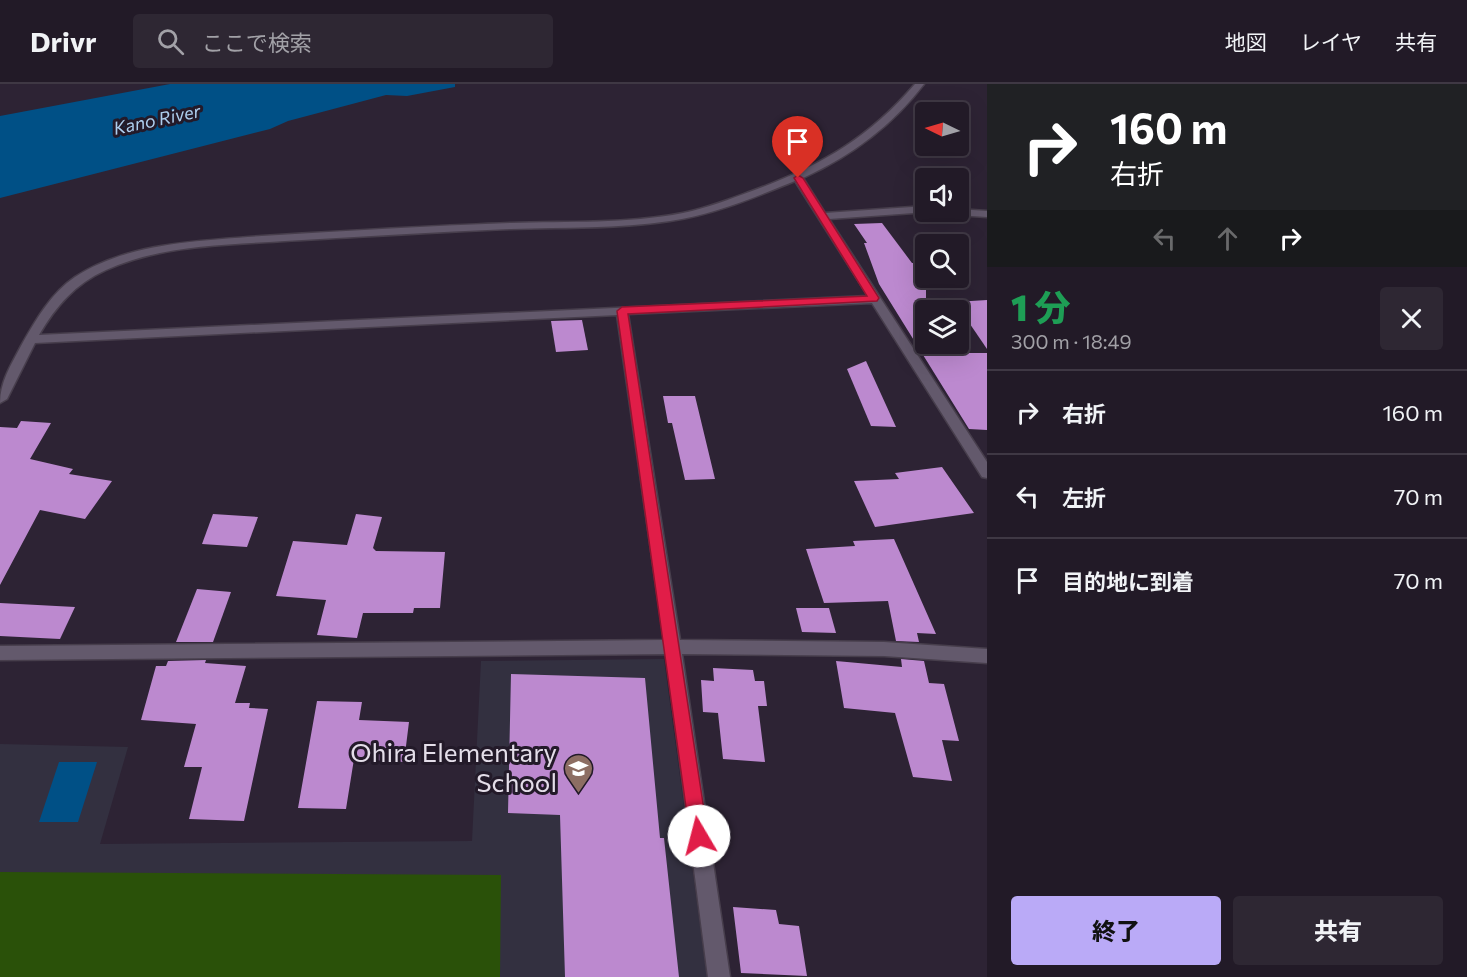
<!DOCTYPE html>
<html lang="ja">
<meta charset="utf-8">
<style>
:root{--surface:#221a27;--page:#2e2733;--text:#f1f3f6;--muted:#a2a1a7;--line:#3f3844;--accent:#baaaf7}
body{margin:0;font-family:Commissioner,"Noto Sans JP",sans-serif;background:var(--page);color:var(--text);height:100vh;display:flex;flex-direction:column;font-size:22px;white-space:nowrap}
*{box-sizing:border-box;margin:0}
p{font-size:20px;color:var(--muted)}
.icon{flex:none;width:33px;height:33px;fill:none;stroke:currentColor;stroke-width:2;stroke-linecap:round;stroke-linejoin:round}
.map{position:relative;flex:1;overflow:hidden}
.drawer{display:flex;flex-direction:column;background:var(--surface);width:480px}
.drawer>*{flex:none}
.guide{background:#202124;color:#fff;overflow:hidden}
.needle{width:39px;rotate:275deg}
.tools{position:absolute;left:915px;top:18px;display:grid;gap:12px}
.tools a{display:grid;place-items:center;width:54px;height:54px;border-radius:6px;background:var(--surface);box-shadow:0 6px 24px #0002,0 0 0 2px var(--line);font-size:30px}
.pin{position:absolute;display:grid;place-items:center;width:51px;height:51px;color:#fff;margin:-62px -26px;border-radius:50% 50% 50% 0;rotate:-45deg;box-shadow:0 0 6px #0007}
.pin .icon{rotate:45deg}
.me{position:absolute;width:66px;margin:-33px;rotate:352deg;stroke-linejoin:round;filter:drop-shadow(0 0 4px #0008)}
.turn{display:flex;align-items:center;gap:21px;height:126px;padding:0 24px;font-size:27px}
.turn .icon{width:78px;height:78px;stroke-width:2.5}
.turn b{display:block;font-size:42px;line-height:51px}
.lanes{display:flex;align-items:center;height:57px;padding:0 24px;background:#0003;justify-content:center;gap:30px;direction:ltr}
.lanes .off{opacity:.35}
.round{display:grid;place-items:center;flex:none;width:63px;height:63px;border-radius:6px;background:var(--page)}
.summary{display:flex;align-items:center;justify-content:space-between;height:102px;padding:0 24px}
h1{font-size:36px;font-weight:800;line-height:45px;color:#1e9e55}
.primary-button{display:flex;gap:12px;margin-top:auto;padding:12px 24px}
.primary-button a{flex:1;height:69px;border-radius:6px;background:var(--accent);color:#111;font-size:24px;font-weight:800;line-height:69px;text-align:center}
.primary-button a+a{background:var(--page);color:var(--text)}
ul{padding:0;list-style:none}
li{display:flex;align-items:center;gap:18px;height:84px;padding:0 24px;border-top:2px solid var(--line)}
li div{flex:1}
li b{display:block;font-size:22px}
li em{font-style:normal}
header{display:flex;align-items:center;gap:36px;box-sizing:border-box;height:84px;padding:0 30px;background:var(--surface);border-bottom:2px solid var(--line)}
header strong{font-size:28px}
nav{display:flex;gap:33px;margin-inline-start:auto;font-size:21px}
.search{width:420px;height:54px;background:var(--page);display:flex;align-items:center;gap:15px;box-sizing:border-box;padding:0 21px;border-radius:6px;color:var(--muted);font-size:22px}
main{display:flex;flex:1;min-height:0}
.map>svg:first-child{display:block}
.education{fill:#333040}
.green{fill:#2a5109}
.water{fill:#005086}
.building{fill:#bc89cf}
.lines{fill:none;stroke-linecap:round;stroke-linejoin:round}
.street-casing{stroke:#473e4c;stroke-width:3}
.street{fill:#63596c;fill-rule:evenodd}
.route{fill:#e11d48;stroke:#92132f;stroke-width:1.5}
.labels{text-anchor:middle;stroke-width:6;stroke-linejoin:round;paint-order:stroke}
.far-water-label{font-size:18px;font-style:italic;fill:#aecfef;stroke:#231a29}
.near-poi-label{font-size:26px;fill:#e4dee9;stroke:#231a29;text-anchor:end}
</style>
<header>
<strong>Drivr</strong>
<div class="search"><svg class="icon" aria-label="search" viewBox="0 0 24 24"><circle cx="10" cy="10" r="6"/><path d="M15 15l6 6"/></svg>ここで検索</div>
<nav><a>地図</a><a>レイヤ</a><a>共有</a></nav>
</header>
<main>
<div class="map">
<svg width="987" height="893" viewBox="0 0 987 893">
<rect width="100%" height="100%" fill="#2d2334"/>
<path class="education" d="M664 575 707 893H0V660L128 663 100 760 472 757 481 577Z"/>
<path class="green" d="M0 788 501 791 500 893H0Z"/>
<g class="water">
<path d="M170 0H455V3L407 12 386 11 288 37 270 45 0 114V32Z"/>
<path d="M59 678H97L78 738H39Z"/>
</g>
<g class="building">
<path d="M882 139 912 179H926V269H987V346L969 345 879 200 864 159H867L854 140Z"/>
<path d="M987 216V265L955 218Z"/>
<path d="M582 236 588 266 556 268 551 237Z"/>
<path d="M866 277 896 343 871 342 847 285Z"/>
<path d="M663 312H695L715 395 685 396 672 339H668Z"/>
<path d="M21 337 51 339 30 375 73 385 69 390 112 397 85 435 40 426 0 501V343L17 344Z"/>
<path d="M942 383 974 429 875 443 854 397 899 395 895 389Z"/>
<path d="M213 430 258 433 247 463 202 460Z"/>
<path d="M356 430 382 433 373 464 376 467 445 468 440 524H414L413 529H363L357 554 317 551 326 516 276 512 293 457 347 461Z"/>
<path d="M894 455 936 550 917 549 919 558 896 557 888 517 824 519 806 465 855 462 853 457Z"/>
<path d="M197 505 231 508 213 558H176Z"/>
<path d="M0 519 75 523 60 555 0 552Z"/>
<path d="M796 524H829L836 549 802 548Z"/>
<path d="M901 575 924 577 929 599 944 600 959 657 942 656 952 697 913 693 895 629 844 624 836 577 902 583Z"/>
<path d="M206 576 205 579 246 582 235 619H250L249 624 268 625 244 737 189 735 202 683H184L196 640 141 636 156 582H166L168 577Z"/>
<path d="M713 584 753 586 755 597H764L767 622H758L765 678 723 675 718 629 703 628 701 596 714 597Z"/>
<path d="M511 590 645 594 660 754H664L679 893H565L560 731 508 729Z"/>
<path d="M317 617 362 618 359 636 409 638 404 678 354 675 346 725 298 724Z"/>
<path d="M733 823 776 826 779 840 799 842 807 892 741 889Z"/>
</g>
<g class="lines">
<defs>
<g id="street">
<path d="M915 0H924C892 42 851 72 803 94L825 129 926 122V128H928L829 135 987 378V394L982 393 872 219 628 230 680 556 884 558 987 565V579L884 572 682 570 730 893H708L666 570 0 576V562L664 556 617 231 35 259 7 315 0 319C0 298 11 281 21 262 35 237 51 209 75 193 129 158 200 157 262 152 345 147 428 142 511 139 568 137 627 140 683 129 707 124 730 115 752 107 820 82 868 55 915 0ZM795 97 868 212 39 251C56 222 75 200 106 186 161 161 225 161 285 157 360 153 436 148 511 145 564 143 618 145 670 137 713 131 755 113 795 97Z"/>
<path d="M958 125 987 127V133L956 131 951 128H958Z"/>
</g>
</defs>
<use href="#street" class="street-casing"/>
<use href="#street" class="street"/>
</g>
<path class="route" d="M798 91 803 94 879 214 877 217 628 230 708 752 705 758 699 760 693 758 690 752 617 227 622 223 867 212 794 94Z"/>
<defs>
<symbol id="school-pin" viewBox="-11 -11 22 30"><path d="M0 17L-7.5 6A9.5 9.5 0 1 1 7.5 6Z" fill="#8d6e63" stroke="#231a29"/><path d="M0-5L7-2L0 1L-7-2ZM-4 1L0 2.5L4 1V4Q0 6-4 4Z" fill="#fff"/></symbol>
</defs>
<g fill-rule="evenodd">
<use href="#school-pin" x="562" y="668" width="33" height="45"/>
</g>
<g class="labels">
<g class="far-water-label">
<text transform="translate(157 36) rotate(-12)" y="6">Kano River</text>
</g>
<g class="near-poi-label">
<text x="557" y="678">Ohira Elementary<tspan x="557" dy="30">School</tspan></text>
</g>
</g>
</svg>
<div class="tools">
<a><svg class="needle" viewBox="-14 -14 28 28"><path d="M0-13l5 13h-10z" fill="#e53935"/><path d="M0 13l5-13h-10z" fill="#a2a1a7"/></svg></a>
<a><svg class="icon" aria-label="sound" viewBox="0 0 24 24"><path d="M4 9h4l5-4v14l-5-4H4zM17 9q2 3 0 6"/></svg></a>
<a><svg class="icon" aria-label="search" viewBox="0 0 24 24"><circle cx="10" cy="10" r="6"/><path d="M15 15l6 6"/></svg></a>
<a><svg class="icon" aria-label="layers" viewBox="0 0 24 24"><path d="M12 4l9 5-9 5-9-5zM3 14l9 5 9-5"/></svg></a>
</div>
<div class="pin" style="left:798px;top:94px;background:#d93025"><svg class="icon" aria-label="arrive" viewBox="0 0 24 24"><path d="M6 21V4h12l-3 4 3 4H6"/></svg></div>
<svg class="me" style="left:699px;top:752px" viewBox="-20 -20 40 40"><circle r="19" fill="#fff"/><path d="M0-13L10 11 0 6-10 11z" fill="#e11d48"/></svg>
</div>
<section class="drawer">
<div class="guide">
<div class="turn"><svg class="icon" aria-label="right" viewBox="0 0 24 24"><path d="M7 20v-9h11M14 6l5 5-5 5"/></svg><div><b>160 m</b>右折</div></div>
<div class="lanes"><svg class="icon off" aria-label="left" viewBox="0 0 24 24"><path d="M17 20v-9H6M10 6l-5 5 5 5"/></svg><svg class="icon off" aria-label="ahead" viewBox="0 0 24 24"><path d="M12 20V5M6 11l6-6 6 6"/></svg><svg class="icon" aria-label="right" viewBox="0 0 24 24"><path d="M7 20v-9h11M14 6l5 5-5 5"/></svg></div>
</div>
<div class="summary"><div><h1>1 分</h1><p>300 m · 18:49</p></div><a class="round"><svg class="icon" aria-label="close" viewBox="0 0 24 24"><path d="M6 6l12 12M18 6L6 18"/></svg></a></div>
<ul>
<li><svg class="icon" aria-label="right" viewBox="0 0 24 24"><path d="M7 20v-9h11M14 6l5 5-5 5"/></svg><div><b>右折</b></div><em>160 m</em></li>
<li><svg class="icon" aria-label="left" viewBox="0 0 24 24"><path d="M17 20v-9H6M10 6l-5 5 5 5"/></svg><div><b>左折</b></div><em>70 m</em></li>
<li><svg class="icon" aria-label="arrive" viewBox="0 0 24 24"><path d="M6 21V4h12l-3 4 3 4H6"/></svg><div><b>目的地に到着</b></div><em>70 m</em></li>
</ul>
<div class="primary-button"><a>終了</a><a>共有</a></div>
</section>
</main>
